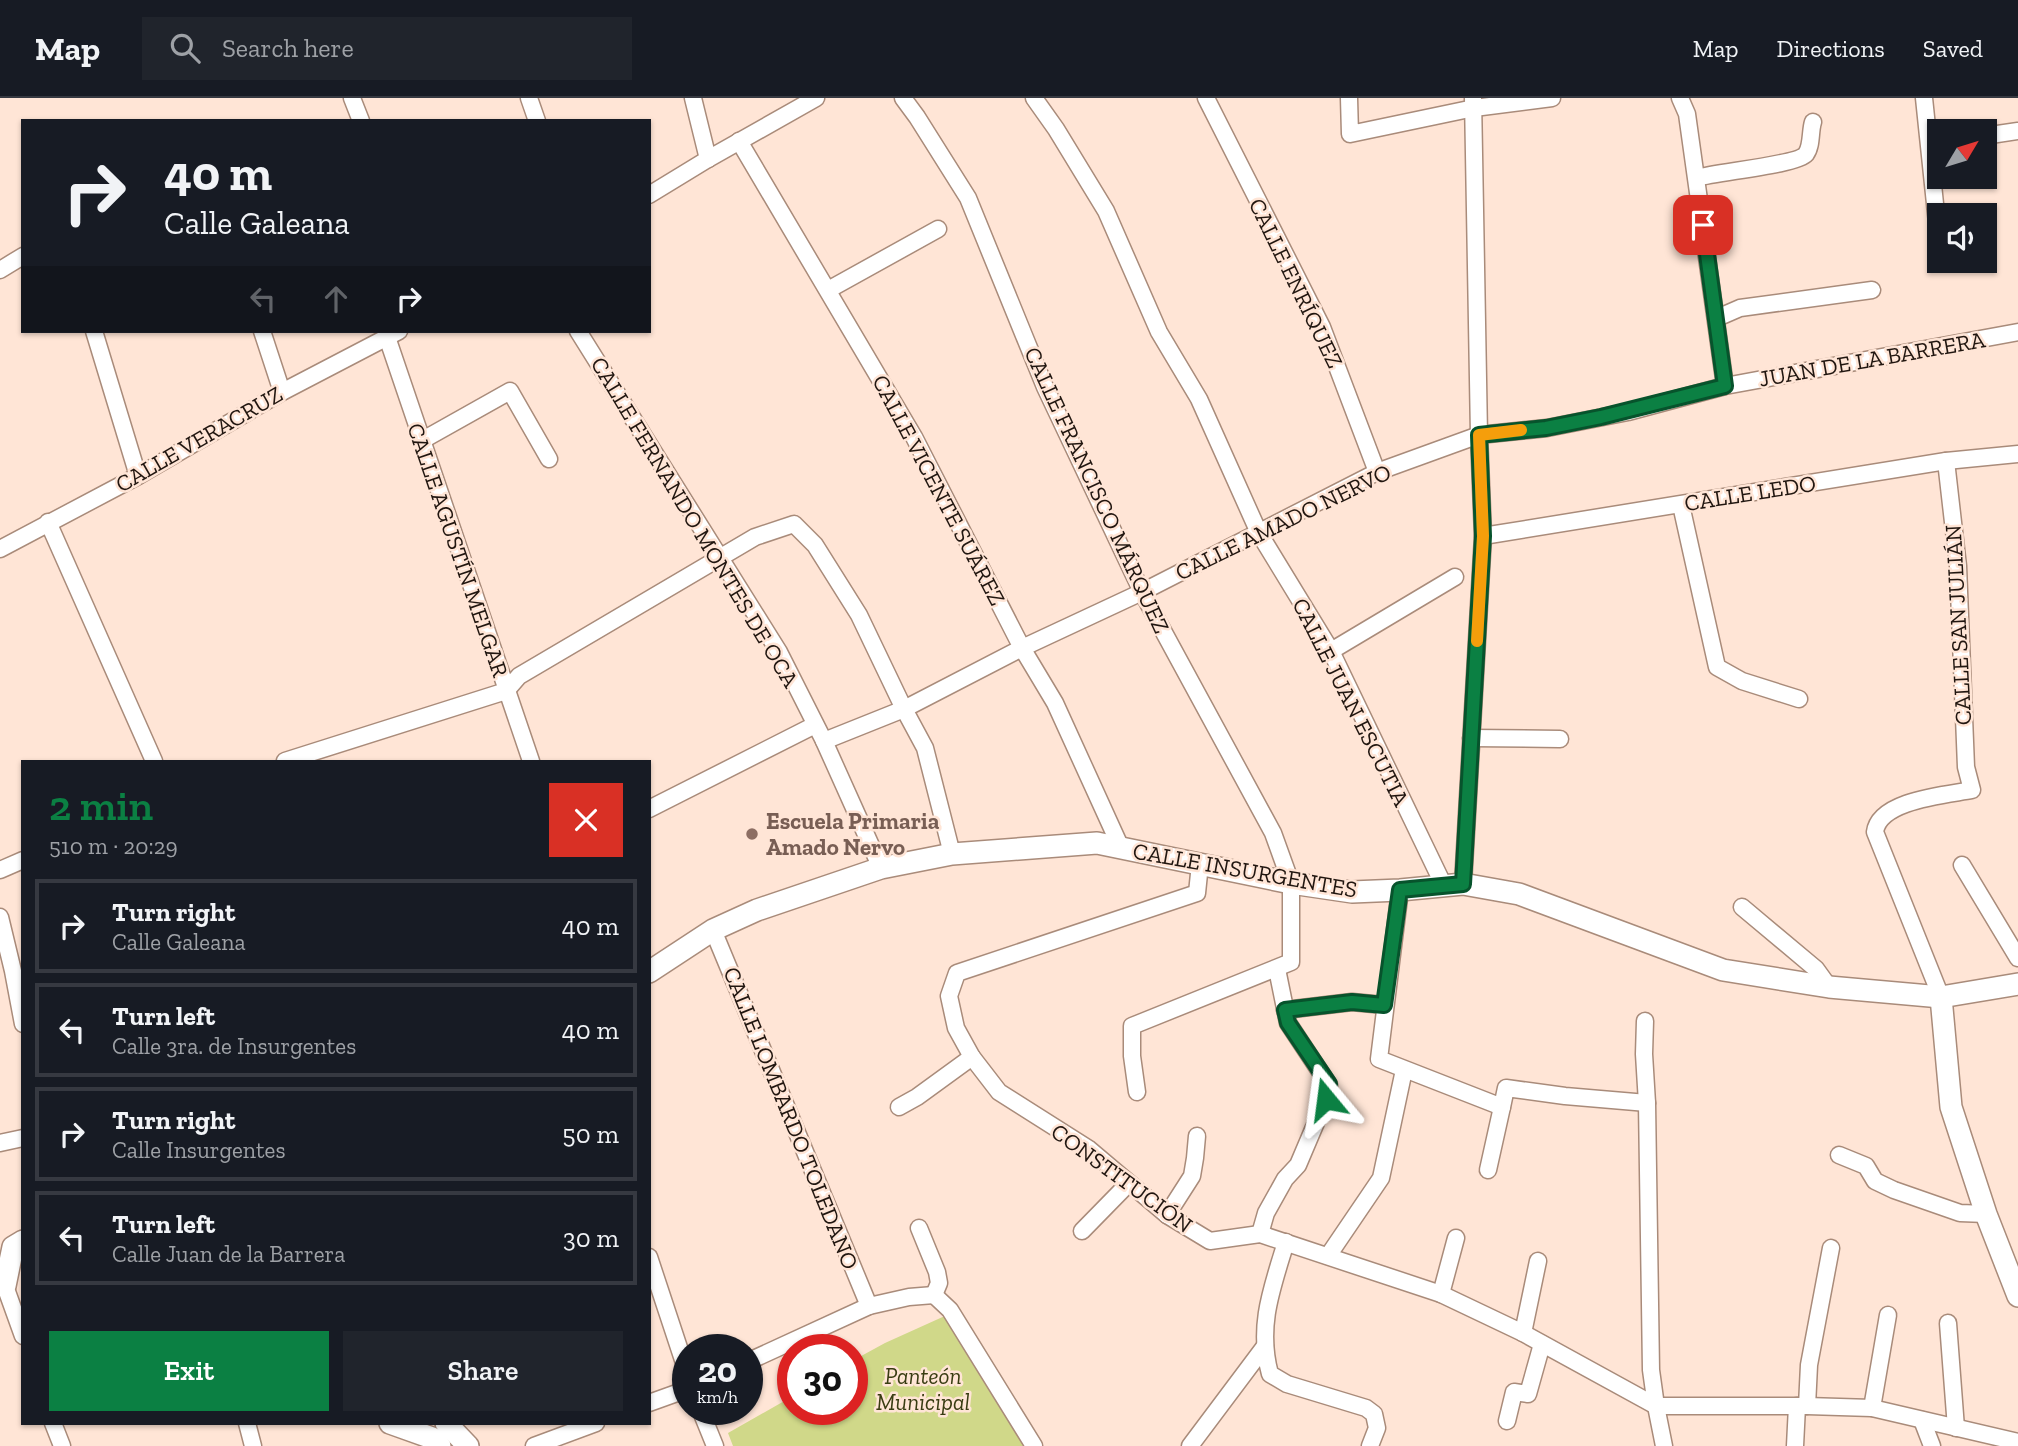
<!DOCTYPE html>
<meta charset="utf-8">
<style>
:root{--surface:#171b24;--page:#20242c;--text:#f1f3f6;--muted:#9ea1a6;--line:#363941;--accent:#0b8043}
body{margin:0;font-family:"Zilla Slab",serif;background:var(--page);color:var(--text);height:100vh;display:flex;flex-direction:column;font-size:26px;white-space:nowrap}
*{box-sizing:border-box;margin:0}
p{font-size:23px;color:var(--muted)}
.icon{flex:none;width:38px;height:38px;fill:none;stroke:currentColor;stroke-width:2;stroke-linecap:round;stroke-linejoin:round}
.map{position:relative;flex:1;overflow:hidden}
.drawer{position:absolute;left:21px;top:662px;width:630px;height:665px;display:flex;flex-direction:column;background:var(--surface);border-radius:0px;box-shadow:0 2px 5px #0004}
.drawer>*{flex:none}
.banner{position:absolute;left:21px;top:21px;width:630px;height:214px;border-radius:0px;box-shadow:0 2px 5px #0004;background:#171b24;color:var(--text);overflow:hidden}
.needle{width:46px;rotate:52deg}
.buttons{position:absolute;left:1927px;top:21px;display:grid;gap:14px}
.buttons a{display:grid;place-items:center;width:70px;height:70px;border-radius:0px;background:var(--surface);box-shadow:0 2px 5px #0004;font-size:35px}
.speed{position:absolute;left:672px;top:1236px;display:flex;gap:14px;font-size:35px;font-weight:700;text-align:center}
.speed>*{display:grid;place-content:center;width:91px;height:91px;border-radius:50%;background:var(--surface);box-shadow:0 2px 5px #0004;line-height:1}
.speed small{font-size:18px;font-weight:400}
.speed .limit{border:10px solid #d22;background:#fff;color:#111}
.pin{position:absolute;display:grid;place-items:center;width:60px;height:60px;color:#fff;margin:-30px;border-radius:14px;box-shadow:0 4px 10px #0006}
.me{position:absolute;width:77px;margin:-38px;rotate:344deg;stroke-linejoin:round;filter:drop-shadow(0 0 5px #0008)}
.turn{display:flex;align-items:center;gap:24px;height:147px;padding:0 28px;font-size:32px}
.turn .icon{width:91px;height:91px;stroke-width:2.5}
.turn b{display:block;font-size:49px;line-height:60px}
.lanes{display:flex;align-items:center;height:66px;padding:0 28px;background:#0003;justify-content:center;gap:35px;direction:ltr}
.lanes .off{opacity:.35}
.round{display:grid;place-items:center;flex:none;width:74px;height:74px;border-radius:0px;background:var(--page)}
.overview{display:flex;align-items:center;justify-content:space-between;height:119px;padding:0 28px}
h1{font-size:42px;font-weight:600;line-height:52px;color:var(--accent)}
.primary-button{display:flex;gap:14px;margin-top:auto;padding:14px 28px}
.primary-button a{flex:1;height:80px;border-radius:0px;background:var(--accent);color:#fff;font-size:28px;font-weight:600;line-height:80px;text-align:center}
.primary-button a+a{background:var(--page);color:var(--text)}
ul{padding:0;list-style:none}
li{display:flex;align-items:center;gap:21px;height:94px;margin:0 14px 10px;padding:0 14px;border:4px solid var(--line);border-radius:0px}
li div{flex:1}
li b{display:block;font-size:26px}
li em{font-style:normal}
header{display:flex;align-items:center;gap:42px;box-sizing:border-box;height:98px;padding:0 35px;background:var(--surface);border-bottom:2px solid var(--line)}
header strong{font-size:33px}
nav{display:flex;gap:38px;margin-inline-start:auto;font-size:24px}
.search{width:490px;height:63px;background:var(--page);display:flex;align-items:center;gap:18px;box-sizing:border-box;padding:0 24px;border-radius:0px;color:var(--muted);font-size:26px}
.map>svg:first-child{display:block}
.green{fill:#d0d889}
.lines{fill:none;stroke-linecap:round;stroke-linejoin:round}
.street-casing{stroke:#a98b7a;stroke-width:19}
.secondary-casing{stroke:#a98b7a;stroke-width:24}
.street{stroke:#fff;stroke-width:16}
.secondary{stroke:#fff;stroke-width:21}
.route-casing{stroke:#07532c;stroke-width:18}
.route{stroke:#0b8043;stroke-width:12}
.slow{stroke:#f59e0b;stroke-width:12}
.education-dot{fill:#8d6e63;stroke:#ffe5d6;stroke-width:2.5}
.labels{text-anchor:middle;stroke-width:5;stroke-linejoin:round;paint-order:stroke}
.street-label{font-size:23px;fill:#211610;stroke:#ffe5d6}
.education-label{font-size:23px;font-weight:bold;fill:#785e54;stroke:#ffe5d6;text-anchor:start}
.park-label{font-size:23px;font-style:italic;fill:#393c12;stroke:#ffe5d6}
</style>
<header>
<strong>Map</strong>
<div class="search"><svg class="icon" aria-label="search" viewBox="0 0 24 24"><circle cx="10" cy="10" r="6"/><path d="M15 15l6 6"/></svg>Search here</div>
<nav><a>Map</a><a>Directions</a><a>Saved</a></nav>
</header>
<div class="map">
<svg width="2018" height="1348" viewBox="0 0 2018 1348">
<rect width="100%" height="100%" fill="#ffe5d6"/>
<path class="green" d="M947 1217 1026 1348H733L728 1335 793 1298V1311H852V1263L885 1245Z"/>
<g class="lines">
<defs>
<g id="street">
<path d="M352 0 361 23"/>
<path d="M529 0 537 23"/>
<path d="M693 0 708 61"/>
<path d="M903 0 917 19 968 100 1045 289 1142 494 1273 735 1291 785V864L1132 928V958L1137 994"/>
<path d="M1034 0 1056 31 1106 113 1159 234 1199 301 1259 435 1331 553 1444 788"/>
<path d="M1206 0 1322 229 1377 374"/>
<path d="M1349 0 1350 36 1474 10 1552 0"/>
<path d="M1680 0 1687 16 1725 288"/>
<path d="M1924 0 1937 125"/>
<path d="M1984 38 2018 33"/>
<path d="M739 43 914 339 1022 550 1055 605 1121 750"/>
<path d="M1697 80C1716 74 1797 67 1806 56 1812 48 1810 33 1813 24"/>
<path d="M649 97 708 61 816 0"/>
<path d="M0 172 23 158"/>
<path d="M828 192 938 131"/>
<path d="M1717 220 1740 210 1872 192"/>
<path d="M94 233 138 378"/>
<path d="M262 233 282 294"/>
<path d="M578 233 779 554 824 643 881 770"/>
<path d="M387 239 531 663"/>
<path d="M421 343 510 293 549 361"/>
<path d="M1681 407 1717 569 1742 583 1799 601"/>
<path d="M48 424 154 663"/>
<path d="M1483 438 1946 363 2018 356"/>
<path d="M0 451 138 378 282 294 399 233"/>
<path d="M1331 553 1455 479"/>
<path d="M1471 640 1560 641"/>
<path d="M824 643 904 611 1022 550 1142 494 1377 374 1479 337 1547 330 1628 314 1725 288 2018 234"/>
<path d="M285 663 506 593 519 578 755 439 794 426 815 447 859 517 904 611 925 650 952 756"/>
<path d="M649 711 815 627"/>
<path d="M1200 766 1197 795 957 875 949 898 956 930 972 959 999 994 1089 1051 1167 1117 1210 1143 1260 1136 1441 1196 1523 1235 1656 1308H1807L1872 1310 2018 1344"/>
<path d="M1962 767 2018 860"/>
<path d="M0 772 23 762"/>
<path d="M1463 786 1483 438 1479 337 1473 0"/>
<path d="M1400 792 1379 961 1502 1009 1506 990 1565 998 1647 1005"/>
<path d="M1742 809 1816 871 1829 889"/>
<path d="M0 819 13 873 23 926"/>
<path d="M713 832 869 1208"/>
<path d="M1941 899 1875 734C1879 702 1946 697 1972 692L1966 669 1958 468 1946 363"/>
<path d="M1285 912 1352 904 1384 907"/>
<path d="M1645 923 1644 956 1647 1005 1651 1272 1656 1308 1664 1348"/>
<path d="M899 1009 917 999 972 959"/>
<path d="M0 1045 23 1040"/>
<path d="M1839 1057 1866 1068 1875 1083 1894 1092 1960 1115 1986 1116"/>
<path d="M1488 1072 1502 1009"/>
<path d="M1167 1117 1192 1078 1195 1060 1197 1038"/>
<path d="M919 1130 937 1174 939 1185 934 1197"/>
<path d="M1082 1133 1129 1085"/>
<path d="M1260 1136 1266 1115 1285 1081 1298 1067 1326 1001 1329 987 1288 925 1277 871"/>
<path d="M1286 1144C1272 1190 1257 1228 1270 1276L1287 1286 1366 1310 1374 1316 1377 1330 1370 1348"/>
<path d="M1328 1158 1381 1080 1404 972"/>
<path d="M649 1159 688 1277"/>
<path d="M0 1190 5 1188 23 1238"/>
<path d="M1441 1196 1456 1140"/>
<path d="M934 1197 950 1212 1034 1348"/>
<path d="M1948 1225 1956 1330"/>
<path d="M1523 1235 1538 1163"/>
<path d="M747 1264 869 1208 909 1199 934 1197"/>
<path d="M649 1305 688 1291"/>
<path d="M1807 1308 1809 1267 1831 1150"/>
<path d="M1872 1310 1888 1217"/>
<path d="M700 1311 715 1348"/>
<path d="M1922 1322 1932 1348"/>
<path d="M1507 1323 1514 1294 1528 1296 1542 1246"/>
<path d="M53 1325 62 1348"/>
<path d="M247 1325 253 1348"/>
<path d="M534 1348 596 1325"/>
<path d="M1190 1348 1265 1248"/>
<path d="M1795 1348 1797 1308"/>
</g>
<g id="secondary">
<path d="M649 874 713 832 757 812 881 770 952 756 1097 745 1291 785 1352 794 1400 792 1463 786 1519 796 1723 872 1829 889 1941 899 2018 886"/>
<path d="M1941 899 1951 1009 1986 1116 2018 1198"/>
<path d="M5 1188 13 1149 23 1143"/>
<path d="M390 1325 432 1340 440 1348"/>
<path d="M446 1325 468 1348"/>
</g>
</defs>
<use href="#street" class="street-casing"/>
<use href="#secondary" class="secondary-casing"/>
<use href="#street" class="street"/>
<use href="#secondary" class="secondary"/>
</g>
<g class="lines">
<defs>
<path id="route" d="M1326 1001 1329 986 1288 925 1285 912 1352 904 1384 907 1400 792 1463 786 1483 438 1479 337 1546 330 1601 319 1725 288 1703 127"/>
</defs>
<use href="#route" class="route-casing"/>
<use href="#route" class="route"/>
<path class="slow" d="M1477 543 1483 438 1479 337 1521 332"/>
</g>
<circle class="education-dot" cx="752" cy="736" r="7"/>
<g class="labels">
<g class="street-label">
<text transform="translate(1296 185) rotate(64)" y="8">CALLE ENRÍQUEZ</text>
<text transform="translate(1872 261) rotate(-10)" y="8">JUAN DE LA BARRERA</text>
<text transform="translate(199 341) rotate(-30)" y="8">CALLE VERACRUZ</text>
<text transform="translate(939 392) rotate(62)" y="8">CALLE VICENTE SUÁREZ</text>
<text transform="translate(1097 392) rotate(65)" y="8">CALLE FRANCISCO MÁRQUEZ</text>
<text transform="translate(1750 395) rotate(-9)" y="8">CALLE LEDO</text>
<text transform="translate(695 424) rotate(59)" y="8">CALLE FERNANDO MONTES DE OCA</text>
<text transform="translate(1283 424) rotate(-26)" y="8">CALLE AMADO NERVO</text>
<text transform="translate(458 452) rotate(71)" y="8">CALLE AGUSTÍN MELGAR</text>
<text transform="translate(1958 527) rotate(-93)" y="8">CALLE SAN JULIÁN</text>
<text transform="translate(1351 604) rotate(63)" y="8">CALLE JUAN ESCUTIA</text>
<text transform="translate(1245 772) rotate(10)" y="8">CALLE INSURGENTES</text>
<text transform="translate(791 1020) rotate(68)" y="8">CALLE LOMBARDO TOLEDANO</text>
<text transform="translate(1122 1080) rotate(36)" y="8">CONSTITUCIÓN</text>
</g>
<g class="education-label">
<text x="766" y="731">Escuela Primaria<tspan x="766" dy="26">Amado Nervo</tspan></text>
</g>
<g class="park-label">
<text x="923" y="1286">Panteón<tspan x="923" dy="26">Municipal</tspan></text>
</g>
</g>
</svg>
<div class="buttons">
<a><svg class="needle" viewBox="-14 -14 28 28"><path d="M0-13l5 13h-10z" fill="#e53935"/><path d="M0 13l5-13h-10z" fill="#9ea1a6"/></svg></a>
<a><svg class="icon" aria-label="sound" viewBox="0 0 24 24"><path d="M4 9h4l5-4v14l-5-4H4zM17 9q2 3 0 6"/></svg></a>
</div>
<div class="speed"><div>20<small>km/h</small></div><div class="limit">30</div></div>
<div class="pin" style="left:1703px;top:127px;background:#d93025"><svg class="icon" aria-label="arrive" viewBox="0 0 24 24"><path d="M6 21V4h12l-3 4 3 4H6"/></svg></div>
<svg class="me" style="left:1326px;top:1001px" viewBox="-20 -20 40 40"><path d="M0-17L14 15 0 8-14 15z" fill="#0b8043" stroke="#fff" stroke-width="4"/></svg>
<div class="banner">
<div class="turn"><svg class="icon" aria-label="right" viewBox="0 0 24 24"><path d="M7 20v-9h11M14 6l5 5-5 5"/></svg><div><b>40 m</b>Calle Galeana</div></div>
<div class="lanes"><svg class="icon off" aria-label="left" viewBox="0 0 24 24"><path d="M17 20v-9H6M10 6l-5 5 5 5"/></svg><svg class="icon off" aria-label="ahead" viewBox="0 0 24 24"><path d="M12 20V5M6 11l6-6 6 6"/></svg><svg class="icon" aria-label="right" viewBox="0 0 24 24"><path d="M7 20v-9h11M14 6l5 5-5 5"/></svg></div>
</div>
<section class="drawer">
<div class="overview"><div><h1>2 min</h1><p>510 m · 20:29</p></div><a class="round" style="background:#d93025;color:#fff"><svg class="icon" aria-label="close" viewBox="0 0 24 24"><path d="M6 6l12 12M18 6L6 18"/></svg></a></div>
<ul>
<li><svg class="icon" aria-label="right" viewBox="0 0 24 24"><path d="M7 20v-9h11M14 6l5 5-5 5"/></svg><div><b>Turn right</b><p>Calle Galeana</p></div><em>40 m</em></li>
<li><svg class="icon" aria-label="left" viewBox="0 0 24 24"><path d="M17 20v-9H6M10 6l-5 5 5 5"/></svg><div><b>Turn left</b><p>Calle 3ra. de Insurgentes</p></div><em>40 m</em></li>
<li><svg class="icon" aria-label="right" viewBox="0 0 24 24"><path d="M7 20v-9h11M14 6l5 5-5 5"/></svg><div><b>Turn right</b><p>Calle Insurgentes</p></div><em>50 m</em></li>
<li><svg class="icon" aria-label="left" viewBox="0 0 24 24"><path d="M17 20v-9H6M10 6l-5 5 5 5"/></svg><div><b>Turn left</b><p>Calle Juan de la Barrera</p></div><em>30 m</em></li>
</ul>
<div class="primary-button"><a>Exit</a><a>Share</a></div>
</section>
</div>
